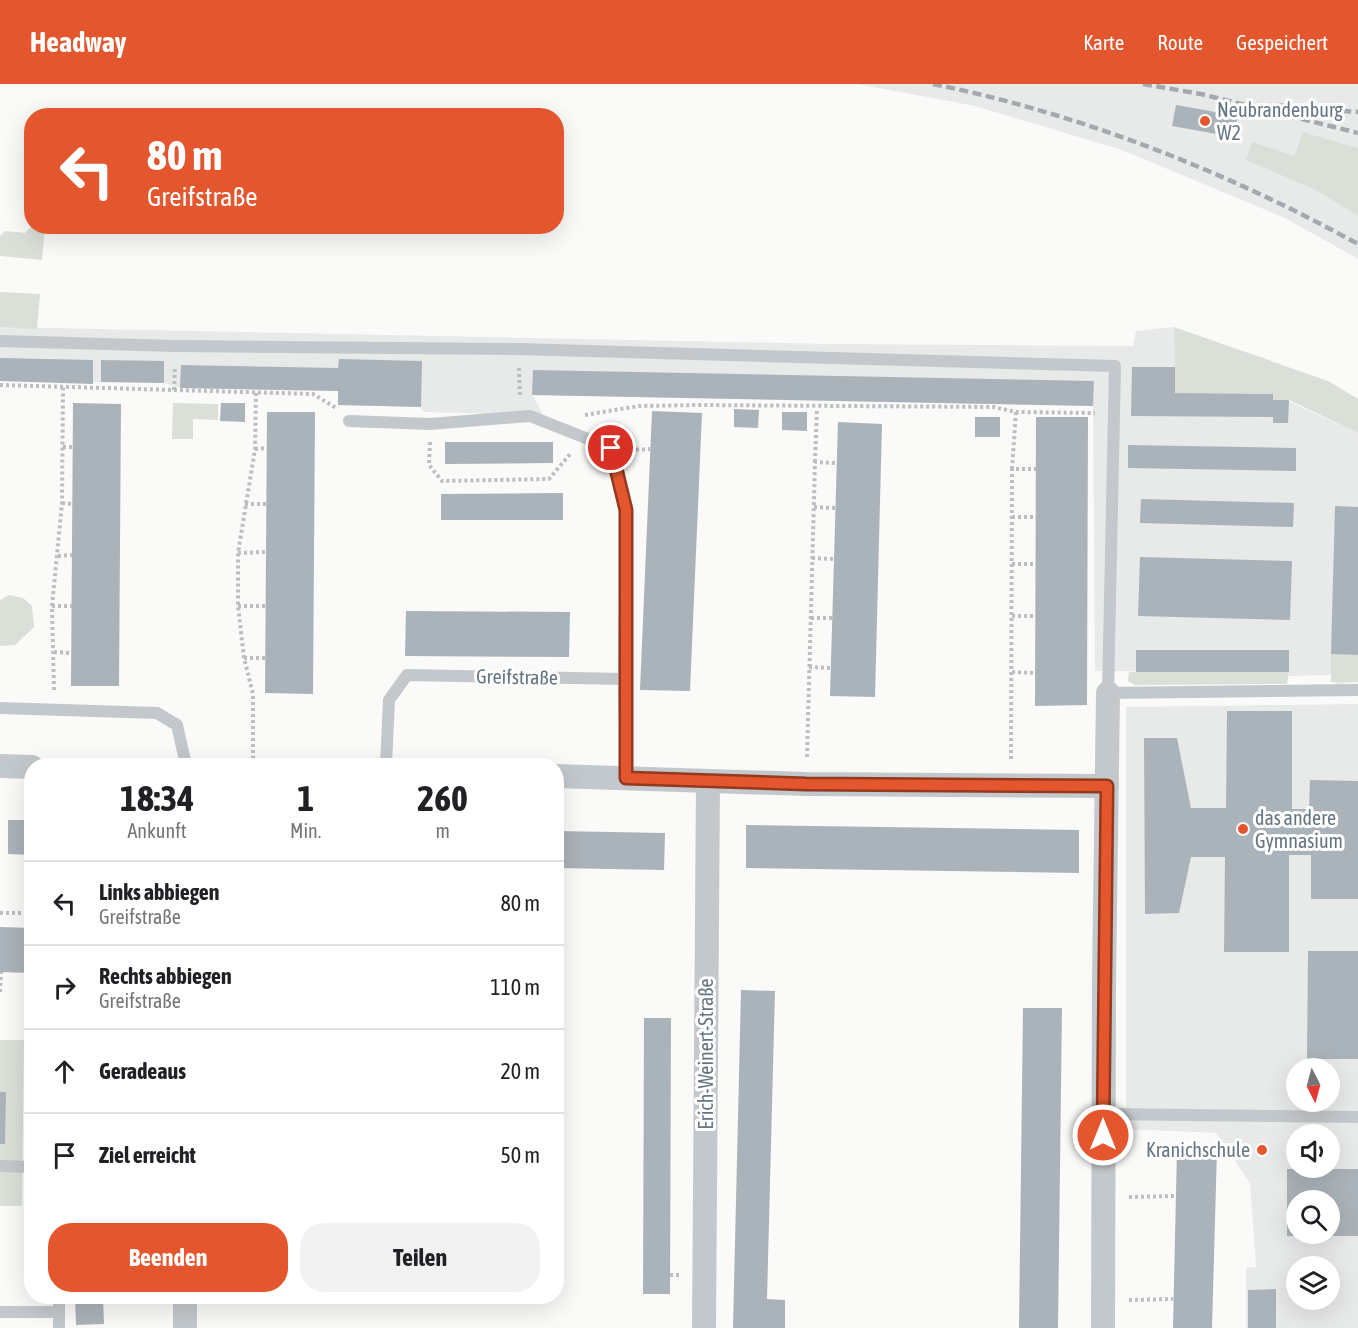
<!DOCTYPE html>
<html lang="de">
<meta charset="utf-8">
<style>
:root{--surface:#fff;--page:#f2f2f2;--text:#202124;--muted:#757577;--line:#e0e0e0;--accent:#e4572e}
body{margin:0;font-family:"Asap Condensed",sans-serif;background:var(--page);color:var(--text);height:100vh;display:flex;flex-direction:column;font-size:22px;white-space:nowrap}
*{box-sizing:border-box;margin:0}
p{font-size:20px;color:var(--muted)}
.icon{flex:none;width:33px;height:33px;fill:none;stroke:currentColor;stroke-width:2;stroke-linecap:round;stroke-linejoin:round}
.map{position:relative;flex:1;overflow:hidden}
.details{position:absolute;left:24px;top:674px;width:540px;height:546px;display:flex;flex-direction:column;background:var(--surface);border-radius:24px;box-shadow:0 6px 24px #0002}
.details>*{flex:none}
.guide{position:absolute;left:24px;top:24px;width:540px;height:126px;border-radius:24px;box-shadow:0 6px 24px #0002;background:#e4572e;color:#fff;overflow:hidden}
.needle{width:39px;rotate:174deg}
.controls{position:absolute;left:1286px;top:974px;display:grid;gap:12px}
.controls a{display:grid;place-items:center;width:54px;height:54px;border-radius:50%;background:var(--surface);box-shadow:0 6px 24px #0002;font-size:30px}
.pin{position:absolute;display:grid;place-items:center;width:51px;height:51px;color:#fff;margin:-26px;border:3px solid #fff;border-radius:50%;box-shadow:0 2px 6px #0007}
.me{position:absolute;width:66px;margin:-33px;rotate:0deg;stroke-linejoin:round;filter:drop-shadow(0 0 4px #0008)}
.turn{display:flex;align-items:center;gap:21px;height:126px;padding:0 24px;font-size:27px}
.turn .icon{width:78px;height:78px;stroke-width:2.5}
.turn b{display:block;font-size:42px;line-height:51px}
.eta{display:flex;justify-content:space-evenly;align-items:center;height:102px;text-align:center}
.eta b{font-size:36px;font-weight:700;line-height:42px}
.cta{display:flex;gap:12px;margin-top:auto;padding:12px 24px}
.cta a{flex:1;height:69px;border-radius:24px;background:var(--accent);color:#fff;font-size:24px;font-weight:700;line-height:69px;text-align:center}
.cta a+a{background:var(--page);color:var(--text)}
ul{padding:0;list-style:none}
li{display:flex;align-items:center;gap:18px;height:84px;padding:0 24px;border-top:2px solid var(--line)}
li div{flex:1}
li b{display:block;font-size:22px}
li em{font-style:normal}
header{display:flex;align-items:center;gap:36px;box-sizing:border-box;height:84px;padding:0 30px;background:var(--accent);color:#fff}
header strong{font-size:28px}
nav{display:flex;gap:33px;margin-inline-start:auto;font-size:21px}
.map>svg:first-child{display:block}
.built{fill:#e8e9e9;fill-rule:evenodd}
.green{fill:#dadfd7}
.building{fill:#aab3b9;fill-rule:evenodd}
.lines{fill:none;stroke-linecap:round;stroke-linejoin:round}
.path{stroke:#bbbfc2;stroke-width:4;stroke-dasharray:3 3;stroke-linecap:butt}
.lane{stroke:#c3c8cc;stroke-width:12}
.street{stroke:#c3c8cc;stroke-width:24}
.rail{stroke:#a2aab0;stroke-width:4.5;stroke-dasharray:9 4.5;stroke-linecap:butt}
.route-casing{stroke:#94391e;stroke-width:15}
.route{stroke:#e4572e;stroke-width:10}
.poi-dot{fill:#e4572e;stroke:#fff;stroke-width:2}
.labels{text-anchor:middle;stroke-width:6;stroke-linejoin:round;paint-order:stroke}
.poi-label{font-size:20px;fill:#657683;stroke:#fff;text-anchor:start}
.street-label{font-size:20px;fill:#657683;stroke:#fff}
</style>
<header>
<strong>Headway</strong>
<nav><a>Karte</a><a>Route</a><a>Gespeichert</a></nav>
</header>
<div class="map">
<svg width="1358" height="1244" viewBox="0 0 1358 1244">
<rect width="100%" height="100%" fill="#fafaf8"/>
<g class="built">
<path d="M857 0H1358V64L1303 48 1294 72 1252 59 1314 105 1358 132V175L1285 134 1122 66 975 22Z"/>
<path d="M0 243 830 260 1133 262 1136 247 1174 243 1176 309 1273 310 1358 349V598L1339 600 1331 598V591L1289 592V588L1095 587 1093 322 533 311 543 331 424 328 420 323 338 321V307L180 304 164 299 0 297Z"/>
<path d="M1358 620V1244H1246V1184L1256 1183 1250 1099 1216 1049 1126 1045V623ZM1296 984H1329V1017H1296ZM1296 1050H1329V1083H1296ZM1296 1116H1329V1149H1296ZM1296 1182H1329V1215H1296Z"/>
</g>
<g class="green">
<path d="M1303 48 1358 64V132L1314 105 1246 76 1252 58 1294 72Z"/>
<path d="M32 142 45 143 42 176 0 172V152L5 147 25 149Z"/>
<path d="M0 208 40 210 37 245 0 243Z"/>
<path d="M1174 243 1328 297 1358 315V349L1289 316H1273L1272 310 1175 309Z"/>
<path d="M173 319 218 320V336L193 335V355H172Z"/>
<path d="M9 511 23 514 32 522 34 543 15 561 0 562V516Z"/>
<path d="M1331 570 1358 571V598H1331Z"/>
<path d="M1129 588H1289L1287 600 1135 601 1128 597Z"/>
<path d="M0 956H24L22 1122H0Z"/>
</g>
<g class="building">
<path d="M1176 21 1238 32 1234 53 1172 42Z"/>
<path d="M0 274 93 276V300L0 297Z"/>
<path d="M339 275 422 277 421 323 338 321V307L180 304 181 281 338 284Z"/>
<path d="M101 276 164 277V299L101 298Z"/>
<path d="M1132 283H1175V309L1273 310V316H1289L1288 339H1273V333L1131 332Z"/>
<path d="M533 286 1094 297 1093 322 532 311Z"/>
<path d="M73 319 121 320 119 602H71Z"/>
<path d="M221 319H245V338L220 337Z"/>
<path d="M734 325 759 326 758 344 734 343Z"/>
<path d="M652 327 702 329 690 607 640 606Z"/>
<path d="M267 328H315L313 610 265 609Z"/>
<path d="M782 328H807V347L782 346Z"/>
<rect x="975" y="333" width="25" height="20"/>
<path d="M1036 333H1088L1087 621 1035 622Z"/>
<path d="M838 338 882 340 875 613 830 612Z"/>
<path d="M445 358H553V379L445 380Z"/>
<path d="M1128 361 1296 364V387L1128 384Z"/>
<path d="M563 409V436H441V410Z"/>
<path d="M1141 415 1294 419 1293 443 1140 439Z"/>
<path d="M1335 422 1358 423V571L1331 570Z"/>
<path d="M1140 473 1292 477 1290 536 1138 532Z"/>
<path d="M406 527 570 528 569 573 405 572Z"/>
<rect x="1136" y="566" width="153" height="22"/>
<path d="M1227 627H1292V725H1309L1310 696 1358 697V815H1311V771H1289V868H1224L1225 773H1191L1179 829 1145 830 1144 654H1177L1191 724H1226Z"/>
<path d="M8 736H32V771L8 770Z"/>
<path d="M746 741 1079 746V789L746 784Z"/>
<path d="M556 747 665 749 664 786 556 784Z"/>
<path d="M0 843 32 844V889L0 888Z"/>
<path d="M1308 867H1358V975H1307Z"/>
<path d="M741 906 775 907 767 1215 785 1216V1244H733Z"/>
<path d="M1023 924H1062L1058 1244H1019Z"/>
<path d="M644 934H671L670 1210H643Z"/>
<path d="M0 1008H6L5 1060H0Z"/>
<path d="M1177 1064 1217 1065 1212 1244H1173Z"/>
<path d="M1287 1085H1358V1152H1287ZM1296 1116H1329V1149H1296Z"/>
<path d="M1276 1205V1244H1248V1206Z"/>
<path d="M103 1212 104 1240 76 1241 75 1213Z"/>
</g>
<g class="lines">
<g class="path">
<path d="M519 284 520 313"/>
<path d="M0 301 313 310 336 324"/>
<path d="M174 306 175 283"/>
<path d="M585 331 639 322 699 321 994 323 1016 328 1095 329"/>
<path d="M430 358 429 381 442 397 549 395 571 369"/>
<path d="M63 363H73"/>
<path d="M255 365 267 364"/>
<path d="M630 366 650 365"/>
<path d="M815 378 817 324"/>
<path d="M1012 385 1016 328"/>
<path d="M62 419 72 420"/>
<path d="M245 420H266"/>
<path d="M814 423 836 424"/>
<path d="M1012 433H1036"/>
<path d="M238 469 266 468"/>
<path d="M58 472 72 471"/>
<path d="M812 474 834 475"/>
<path d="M1012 480H1036"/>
<path d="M52 522H72"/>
<path d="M238 522H265"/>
<path d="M1012 532H1036"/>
<path d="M811 534H832"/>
<path d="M54 568 71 569"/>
<path d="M244 574H265"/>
<path d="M809 583 831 584"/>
<path d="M1012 588 1036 589"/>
<path d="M54 606 52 522 62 419 63 303"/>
<path d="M807 673 815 378 837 379"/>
<path d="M1011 675 1012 385H1036"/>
<path d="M253 681V610L244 574 238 522V469L255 365 256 308"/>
<path d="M0 829H32"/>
<path d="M0 908 1 888"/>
<path d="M1129 1113 1176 1112"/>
<path d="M670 1191H679"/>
<path d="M1129 1216 1173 1215"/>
</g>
<g class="lane">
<path d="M0 257 175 262 518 265 1115 282 1108 609 1358 606"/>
<path d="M349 337 430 340 530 332 611 364 626 426 624 595"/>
<path d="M0 624 157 629 177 641 186 681"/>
<path d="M386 681 389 616 407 591 624 595 626 694"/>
<path d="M1103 1030 1358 1033"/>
<path d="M0 1082 32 1083"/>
<path d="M0 1228H59"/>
<path d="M59 1244V1212"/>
</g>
<g class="street">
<path d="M0 682 32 683"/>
<path d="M556 692 806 700 1107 702"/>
<path d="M185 1244V1212"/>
<path d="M704 1244 708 697"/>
<path d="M1103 1244 1104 898 1108 609"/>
</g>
<g class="rail">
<path d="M933 0C1081 30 1225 87 1358 160"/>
<path d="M1143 0 1201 10 1358 49"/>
<path d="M1275 21 1358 28"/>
</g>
</g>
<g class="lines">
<defs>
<path id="route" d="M611 364 626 426V694L806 700 1107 702 1103 1051"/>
</defs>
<use href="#route" class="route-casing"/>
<use href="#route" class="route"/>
</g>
<g class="poi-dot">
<circle cx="1205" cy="37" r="6"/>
<circle cx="1243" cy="745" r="6"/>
<circle cx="1262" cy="1066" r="6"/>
</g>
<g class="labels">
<g class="poi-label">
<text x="1217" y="33">Neubrandenburg<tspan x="1217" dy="23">W2</tspan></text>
<text x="1255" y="741">das andere<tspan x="1255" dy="23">Gymnasium</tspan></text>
<text x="1250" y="1073" text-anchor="end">Kranichschule</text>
</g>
<g class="street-label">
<text transform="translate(517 593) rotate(1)" y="7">Greifstraße</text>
<text transform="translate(706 970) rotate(-90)" y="7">Erich-Weinert-Straße</text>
</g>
</g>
</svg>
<div class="controls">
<a><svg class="needle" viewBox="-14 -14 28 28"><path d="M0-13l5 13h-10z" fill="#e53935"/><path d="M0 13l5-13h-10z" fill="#757577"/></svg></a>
<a><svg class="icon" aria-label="sound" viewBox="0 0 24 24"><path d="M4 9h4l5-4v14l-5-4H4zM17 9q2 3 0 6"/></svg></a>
<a><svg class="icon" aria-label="search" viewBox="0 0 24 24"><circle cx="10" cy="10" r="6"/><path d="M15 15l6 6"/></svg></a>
<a><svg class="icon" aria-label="layers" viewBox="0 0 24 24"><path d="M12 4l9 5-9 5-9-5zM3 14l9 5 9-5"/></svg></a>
</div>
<div class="pin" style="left:611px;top:364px;background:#d93025"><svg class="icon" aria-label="arrive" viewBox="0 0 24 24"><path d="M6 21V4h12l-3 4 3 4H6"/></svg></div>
<svg class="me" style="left:1103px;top:1051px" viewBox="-20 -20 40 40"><circle r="17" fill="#e4572e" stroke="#fff" stroke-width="3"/><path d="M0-11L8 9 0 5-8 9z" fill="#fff"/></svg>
<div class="guide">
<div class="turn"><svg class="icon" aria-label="left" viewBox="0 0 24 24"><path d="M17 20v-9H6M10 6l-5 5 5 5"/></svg><div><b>80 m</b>Greifstraße</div></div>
</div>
<section class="details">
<div class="eta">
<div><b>18:34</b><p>Ankunft</p></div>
<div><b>1</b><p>Min.</p></div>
<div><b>260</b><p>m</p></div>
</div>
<ul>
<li><svg class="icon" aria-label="left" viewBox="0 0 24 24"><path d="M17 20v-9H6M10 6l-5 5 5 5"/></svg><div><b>Links abbiegen</b><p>Greifstraße</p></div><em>80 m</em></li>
<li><svg class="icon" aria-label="right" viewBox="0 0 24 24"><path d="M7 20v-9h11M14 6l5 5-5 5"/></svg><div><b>Rechts abbiegen</b><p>Greifstraße</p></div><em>110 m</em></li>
<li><svg class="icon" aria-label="ahead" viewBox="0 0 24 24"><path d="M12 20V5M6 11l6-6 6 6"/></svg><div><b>Geradeaus</b></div><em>20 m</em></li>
<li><svg class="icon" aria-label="arrive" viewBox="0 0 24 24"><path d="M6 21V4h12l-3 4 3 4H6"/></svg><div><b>Ziel erreicht</b></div><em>50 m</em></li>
</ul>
<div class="cta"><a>Beenden</a><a>Teilen</a></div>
</section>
</div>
